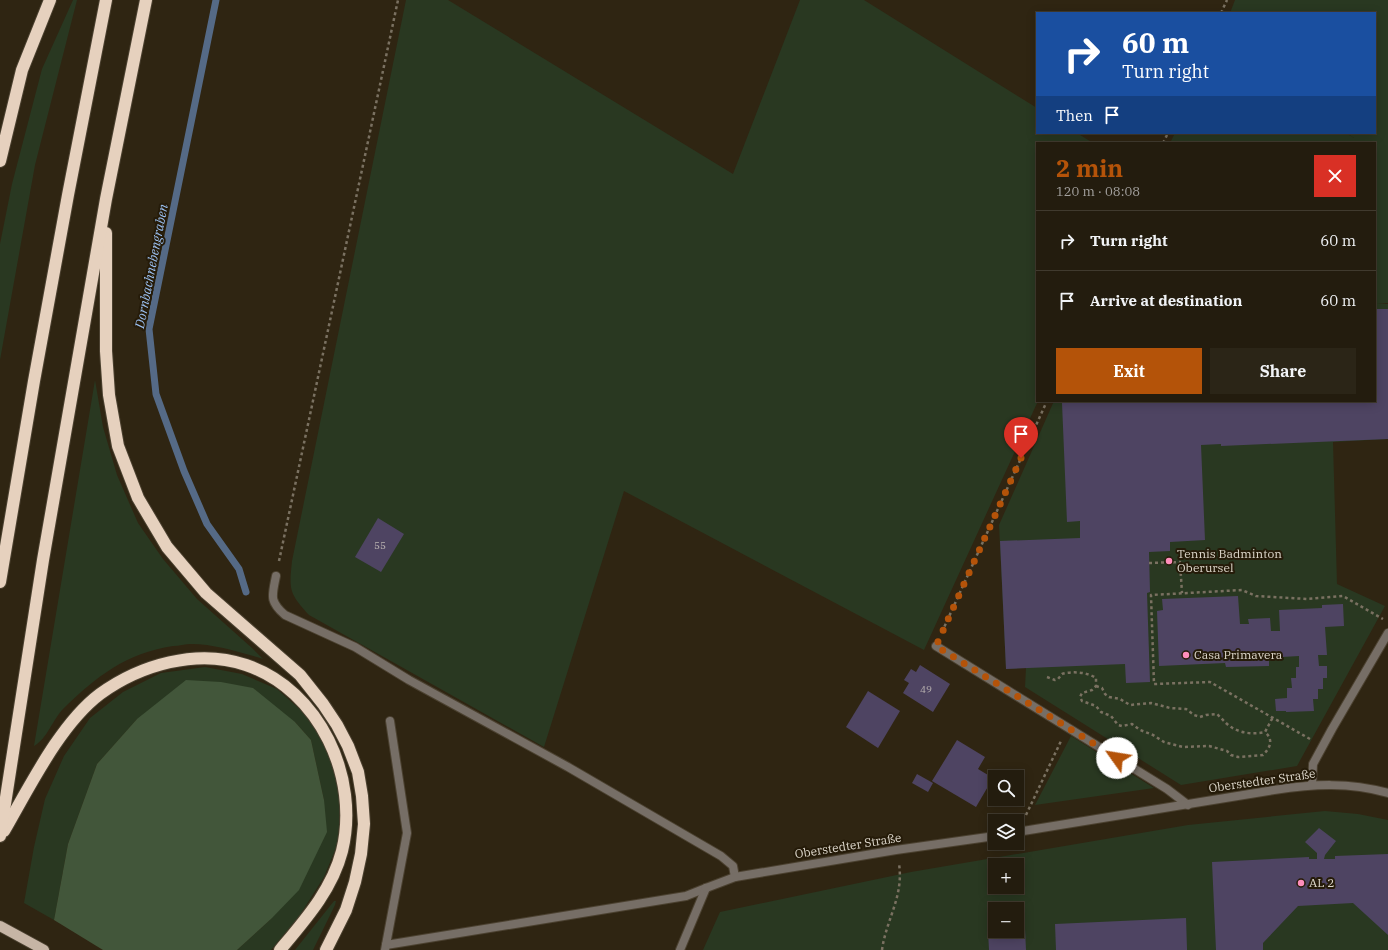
<!DOCTYPE html>
<meta charset="utf-8">
<style>
:root{--surface:#231c0e;--page:#2b2517;--text:#f1f3f6;--muted:#a3a19e;--line:#403a2e;--accent:#b45309}
body{margin:0;font-family:"IBM Plex Serif",serif;background:var(--page);color:var(--text);height:100vh;display:flex;flex-direction:column;font-size:15px;white-space:nowrap}
*{box-sizing:border-box;margin:0}
p{font-size:13px;color:var(--muted)}
.icon{flex:none;width:22px;height:22px;fill:none;stroke:currentColor;stroke-width:2;stroke-linecap:round;stroke-linejoin:round}
.map{position:relative;flex:1;overflow:hidden}
.drawer{position:absolute;left:1036px;top:142px;width:340px;height:260px;display:flex;flex-direction:column;background:var(--surface);border-radius:0px;box-shadow:0 2px 10px #0003,0 0 0 1px var(--line)}
.drawer>*{flex:none}
.hud{position:absolute;left:1036px;top:12px;width:340px;height:122px;border-radius:0px;box-shadow:0 2px 10px #0003,0 0 0 1px var(--line);background:#1a4fa0;color:#fff;overflow:hidden}
.tools{position:absolute;left:988px;top:770px;display:grid;gap:8px}
.tools a{display:grid;place-items:center;width:36px;height:36px;border-radius:0px;background:var(--surface);box-shadow:0 2px 10px #0003,0 0 0 1px var(--line);font-size:20px}
.pin{position:absolute;display:grid;place-items:center;width:34px;height:34px;color:#fff;margin:-41px -17px;border-radius:50% 50% 50% 0;rotate:-45deg;box-shadow:0 0 4px #0007}
.pin .icon{rotate:45deg}
.me{position:absolute;width:44px;margin:-22px;rotate:302deg;stroke-linejoin:round;filter:drop-shadow(0 0 3px #0008)}
.turn{display:flex;align-items:center;gap:14px;height:84px;padding:0 20px;font-size:18px}
.turn .icon{width:52px;height:52px;stroke-width:2.5}
.turn b{display:block;font-size:28px;line-height:34px}
.then{display:flex;align-items:center;height:38px;padding:0 20px;background:#0003;gap:8px;font-size:15px}
.round{display:grid;place-items:center;flex:none;width:42px;height:42px;border-radius:0px;background:var(--page)}
.summary{display:flex;align-items:center;justify-content:space-between;height:68px;padding:0 20px}
h1{font-size:24px;font-weight:700;line-height:30px;color:var(--accent)}
.action{display:flex;gap:8px;margin-top:auto;padding:8px 20px}
.action a{flex:1;height:46px;border-radius:0px;background:var(--accent);color:#fff;font-size:16px;font-weight:700;line-height:46px;text-align:center}
.action a+a{background:var(--page);color:var(--text)}
ul{padding:0;list-style:none}
li{display:flex;align-items:center;gap:12px;height:60px;padding:0 20px;border-top:1px solid var(--line)}
li div{flex:1}
li b{display:block;font-size:15px}
li em{font-style:normal}
.map>svg:first-child{display:block}
.green{fill:#293821;fill-rule:evenodd}
.forest{fill:#42563a}
.lines{fill:none;stroke-linecap:round;stroke-linejoin:round}
.stream{stroke:#556a86;stroke-width:7}
.building{fill:#4e4462}
.service-casing{stroke:#4b4130;stroke-width:10}
.minor-casing{stroke:#4b4130;stroke-width:10}
.primary-casing{stroke:#4b4130;stroke-width:12}
.motorway-casing{stroke:#4b4130;stroke-width:14}
.path{stroke:#7a7161;stroke-width:2.5;stroke-dasharray:3 3;stroke-linecap:butt}
.service{stroke:#766e66;stroke-width:8}
.minor{stroke:#766e66;stroke-width:8}
.primary{stroke:#c6b5a5;stroke-width:10}
.motorway{stroke:#e6d1be;stroke-width:12}
.route{stroke:#b45309;stroke-width:7;stroke-dasharray:0 12.6}
.poi-dot{fill:#fe8ebb;stroke:#251b09;stroke-width:1.5}
.labels{text-anchor:middle;stroke-width:4;stroke-linejoin:round;paint-order:stroke}
.number-label{font-size:10px;fill:#b9b2b1}
.poi-label{font-size:12px;fill:#ddd7cb;stroke:#251b09;text-anchor:start}
.street-label{font-size:12px;fill:#ddd7cb;stroke:#251b09}
.water-label{font-size:13px;font-style:italic;fill:#9cc1f2;stroke:#251b09}
</style>
<div class="map">
<svg width="1388" height="950" viewBox="0 0 1388 950">
<rect width="100%" height="100%" fill="#2f2512"/>
<g class="green">
<path d="M73 0H77L35 165 0 360V244L12 184 42 69Z"/>
<path d="M406 0H448L733 174 800 0H864L1037 108V133H1077L1093 143H1037V401H1038L924 650 624 491 544 747 309 615C289 593 289 590 292 561Z"/>
<path d="M1235 0H1388V303L1377 304H1388V439L1333 442 1337 584 1385 606 1297 766 1181 785 1025 687 1026 668 1006 669 999 525 1054 401H1375V143H1170L1175 133H1346L1354 138 1347 133H1375V13H1230Z"/>
<path d="M95 380 103 427 117 475 138 523 163 559 197 599 252 648 263 659C240 652 214 644 191 644 185 644 179 646 173 646 126 653 96 677 64 708 52 720 48 738 34 746Z"/>
<path d="M205 667 242 674 277 689 304 713 326 745 341 792 338 843 324 877 300 915 271 950H237L271 919 324 800 311 740 295 722 137 719 97 764 68 844 54 920 24 903 34 847 45 799 64 756 90 718 123 692 161 673Z"/>
<path d="M1071 736 1154 788 1035 805Z"/>
<path d="M1325 811 1358 814 1388 820V950H703L720 912 911 872 1188 825ZM995 865H1017V887H995ZM995 909H1017V931H995Z"/>
<path d="M334 901H336L335 905 313 950H295Z"/>
</g>
<path class="forest" d="M186 680 221 682 253 688 295 722 311 740 324 800 327 832 299 890 271 919 237 950H103L54 920 68 844 97 764 137 719Z"/>
<g class="lines">
<path class="stream" d="M216 0 149 329 156 394 184 471 207 524 239 569 246 592"/>
</g>
<g class="building">
<path d="M1375 309H1388V439L1221 446V444L1201 445 1205 540 1170 542V551L1149 552 1150 592 1147 593 1150 682 1126 683 1125 664 1006 669 1000 541 1080 538V521L1067 522 1062 403 1099 401H1375Z"/>
<path d="M378 518 404 534 381 572 355 557Z"/>
<path d="M1238 596 1240 624H1249L1248 619 1270 618 1271 631H1280L1279 610 1322 608V605L1343 604 1344 626 1325 627 1327 655H1318L1319 666H1327V678H1323V689H1318V699H1313L1314 711 1286 712V711H1276L1275 699 1287 698V688H1292L1291 678H1296V667H1299V656L1282 657V652H1269V666L1226 667 1225 663 1159 666 1157 611 1163 610 1162 599Z"/>
<path d="M920 665 950 684 933 712 903 693 909 683 904 680 911 669 916 672Z"/>
<path d="M868 691 900 711 878 748 846 727Z"/>
<path d="M957 740 985 757 978 769 993 778 976 807 932 781Z"/>
<path d="M917 774 933 783 928 792 912 783Z"/>
<path d="M1319 828 1336 841 1325 855 1324 859H1335V856L1388 854V935L1353 903 1298 906 1263 943V950H1216L1212 862 1309 857V859H1317V853L1305 842Z"/>
<path d="M1186 918 1187 950H1056L1055 924Z"/>
<path d="M1017 929H1025L1026 950H989L988 931H1017Z"/>
</g>
<g class="lines">
<defs>
<g id="service">
<path d="M276 576C272 596 269 601 285 615L355 647 409 680 568 767 721 856 733 866 735 877"/>
<path d="M1312 785 1313 764 1332 729 1388 633"/>
<path d="M386 945 686 896 706 888"/>
<path d="M385 950 407 833 390 721"/>
<path d="M680 950 706 888"/>
</g>
<g id="minor">
<path d="M936 646 1167 789 1188 805"/>
<path d="M1017 832 1274 790C1314 784 1349 782 1388 793"/>
<path d="M706 888 735 877 896 850 995 836"/>
</g>
<path id="primary" d="M0 926 44 950"/>
<g id="motorway">
<path d="M0 161 22 70 50 0"/>
<path d="M106 233V351L109 395 118 446 138 498 167 547 206 593 300 675 323 704 337 725 348 746 358 772 362 796 364 824 361 854 355 882 346 910 326 950"/>
<path d="M0 582 34 381 68 195 106 0"/>
<path d="M4 831C29 788 60 724 100 694 140 665 197 648 246 665 320 690 360 778 342 851 332 890 305 920 280 950"/>
<path d="M0 836 43 560 106 199 146 0"/>
</g>
</defs>
<use href="#service" class="service-casing"/>
<use href="#minor" class="minor-casing"/>
<use href="#primary" class="primary-casing"/>
<use href="#motorway" class="motorway-casing"/>
<g class="path">
<path d="M1221 13 1227 0"/>
<path d="M1163 143 1168 133"/>
<path d="M279 561 398 0"/>
<path d="M1149 563 1180 562 1182 593"/>
<path d="M942 632 1047 401"/>
<path d="M1047 677 1055 680 1058 679 1062 674C1072 671 1087 672 1096 678V686L1092 690 1082 693 1080 697 1082 701 1096 706 1101 712 1111 716 1118 725 1122 726 1132 724 1140 730 1153 735 1164 742 1183 747 1209 746 1227 751 1231 755 1238 757 1263 755C1270 748 1274 740 1265 732L1273 717"/>
<path d="M1096 686 1102 688 1105 694 1109 697 1120 699 1130 705 1151 703 1170 708 1186 709 1194 715 1200 717 1206 715 1217 714C1220 717 1223 720 1226 723 1236 733 1252 735 1265 732"/>
<path d="M1310 739 1210 682 1154 684 1151 595 1242 590 1256 596 1307 599 1343 596 1383 619"/>
<path d="M1026 815 1061 741"/>
<path d="M882 950C886 920 904 896 899 864"/>
</g>
<use href="#service" class="service"/>
<use href="#minor" class="minor"/>
<use href="#primary" class="primary"/>
<use href="#motorway" class="motorway"/>
</g>
<g class="lines">
<path class="route" d="M1021 458 936 646 1117 758"/>
</g>
<g class="poi-dot">
<circle cx="1169" cy="561" r="4"/>
<circle cx="1186" cy="655" r="4"/>
<circle cx="1301" cy="883" r="4"/>
</g>
<g class="labels">
<g class="number-label">
<text x="380" y="549">55</text>
<text x="926" y="693">49</text>
</g>
<g class="poi-label">
<text x="1177" y="558">Tennis Badminton<tspan x="1177" dy="14">Oberursel</tspan></text>
<text x="1194" y="659">Casa Primavera</text>
<text x="1309" y="887">AL 2</text>
</g>
<g class="street-label">
<text transform="translate(1262 781) rotate(-8)" y="4">Oberstedter Straße</text>
<text transform="translate(848 846) rotate(-9)" y="4">Oberstedter Straße</text>
</g>
<g class="water-label">
<text transform="translate(151 266) rotate(-79)" y="5">Dornbachnebengraben</text>
</g>
</g>
</svg>
<div class="tools">
<a><svg class="icon" aria-label="search" viewBox="0 0 24 24"><circle cx="10" cy="10" r="6"/><path d="M15 15l6 6"/></svg></a>
<a><svg class="icon" aria-label="layers" viewBox="0 0 24 24"><path d="M12 4l9 5-9 5-9-5zM3 14l9 5 9-5"/></svg></a>
<a>+</a>
<a>−</a>
</div>
<div class="pin" style="left:1021px;top:458px;background:#d93025"><svg class="icon" aria-label="arrive" viewBox="0 0 24 24"><path d="M6 21V4h12l-3 4 3 4H6"/></svg></div>
<svg class="me" style="left:1117px;top:758px" viewBox="-20 -20 40 40"><circle r="19" fill="#fff"/><path d="M0-13L10 11 0 6-10 11z" fill="#b45309"/></svg>
<div class="hud">
<div class="turn"><svg class="icon" aria-label="right" viewBox="0 0 24 24"><path d="M7 20v-9h11M14 6l5 5-5 5"/></svg><div><b>60 m</b>Turn right</div></div>
<div class="then">Then<svg class="icon" aria-label="arrive" viewBox="0 0 24 24"><path d="M6 21V4h12l-3 4 3 4H6"/></svg></div>
</div>
<section class="drawer">
<div class="summary"><div><h1>2 min</h1><p>120 m · 08:08</p></div><a class="round" style="background:#d93025;color:#fff"><svg class="icon" aria-label="close" viewBox="0 0 24 24"><path d="M6 6l12 12M18 6L6 18"/></svg></a></div>
<ul>
<li><svg class="icon" aria-label="right" viewBox="0 0 24 24"><path d="M7 20v-9h11M14 6l5 5-5 5"/></svg><div><b>Turn right</b></div><em>60 m</em></li>
<li><svg class="icon" aria-label="arrive" viewBox="0 0 24 24"><path d="M6 21V4h12l-3 4 3 4H6"/></svg><div><b>Arrive at destination</b></div><em>60 m</em></li>
</ul>
<div class="action"><a>Exit</a><a>Share</a></div>
</section>
</div>
